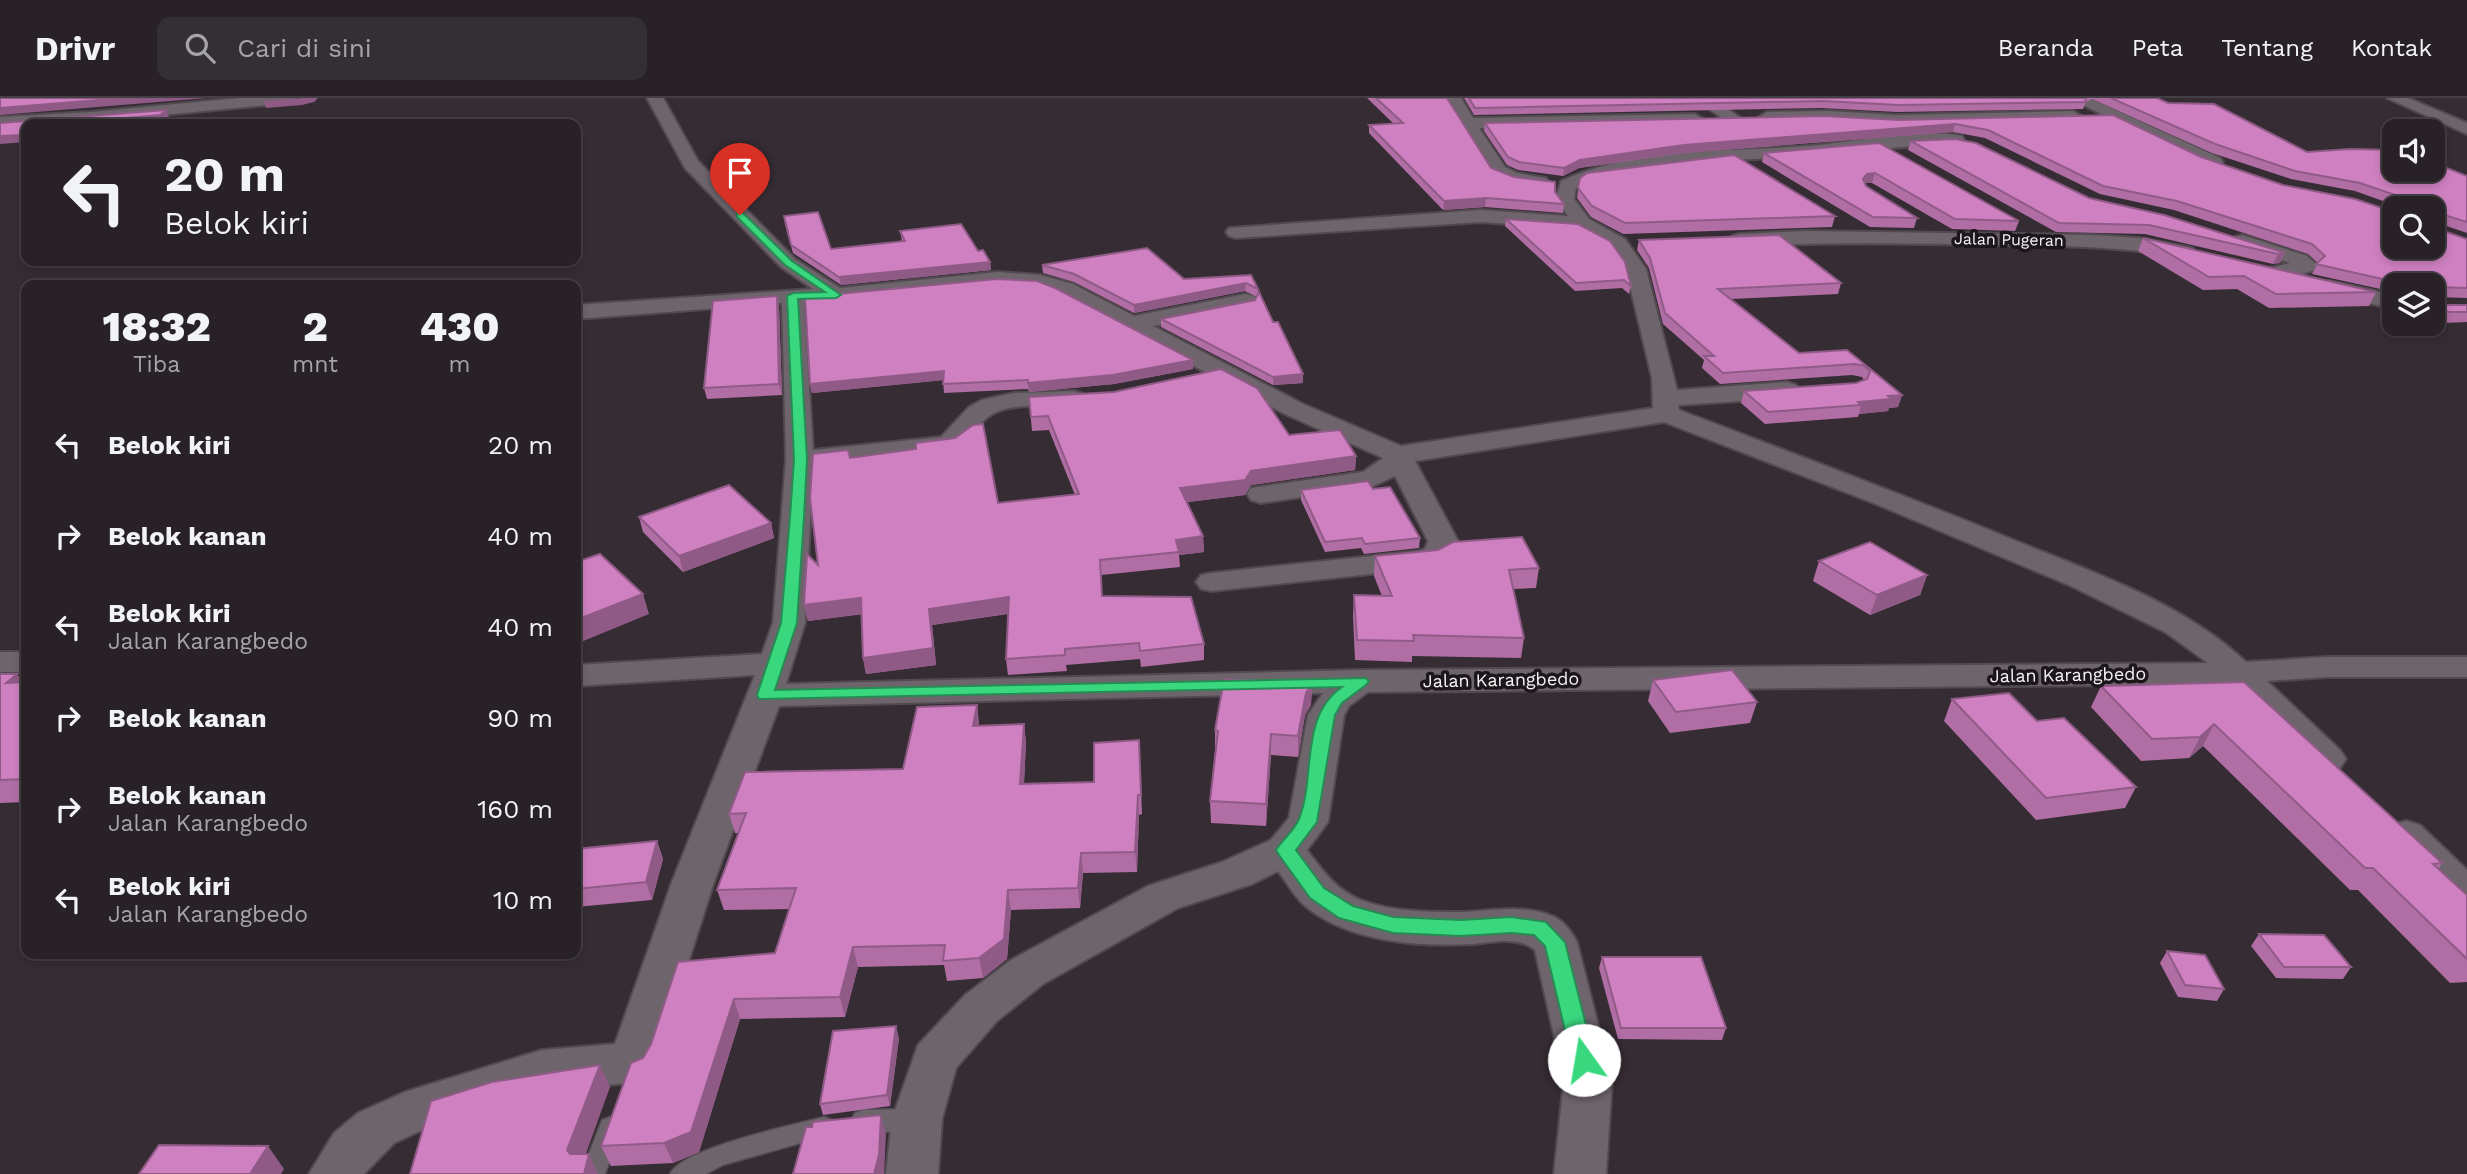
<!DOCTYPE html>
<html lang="id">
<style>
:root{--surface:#282227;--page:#342f33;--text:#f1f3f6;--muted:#a5a4a7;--line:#443f44}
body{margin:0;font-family:"Work Sans",sans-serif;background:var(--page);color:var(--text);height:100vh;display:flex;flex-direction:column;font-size:26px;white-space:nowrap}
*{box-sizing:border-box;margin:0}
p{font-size:23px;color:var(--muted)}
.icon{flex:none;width:38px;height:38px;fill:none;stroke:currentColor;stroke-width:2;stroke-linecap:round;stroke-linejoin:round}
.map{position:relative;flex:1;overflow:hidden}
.panel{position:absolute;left:21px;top:182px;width:560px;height:679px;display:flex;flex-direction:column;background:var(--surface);border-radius:14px;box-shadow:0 4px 10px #0003,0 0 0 2px var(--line)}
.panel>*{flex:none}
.banner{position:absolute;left:21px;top:21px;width:560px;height:147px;border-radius:14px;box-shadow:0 4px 10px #0003,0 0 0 2px var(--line);background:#282227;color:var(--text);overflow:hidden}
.tools{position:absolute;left:2382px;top:21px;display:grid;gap:14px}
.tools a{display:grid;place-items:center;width:63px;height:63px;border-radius:14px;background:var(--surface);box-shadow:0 4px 10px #0003,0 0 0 2px var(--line);font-size:35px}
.pin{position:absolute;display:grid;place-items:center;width:60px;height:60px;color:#fff;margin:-72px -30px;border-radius:50% 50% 50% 0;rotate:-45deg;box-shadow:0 0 7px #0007}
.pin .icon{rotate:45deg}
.me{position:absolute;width:77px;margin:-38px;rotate:347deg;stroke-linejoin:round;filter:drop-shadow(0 0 5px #0008)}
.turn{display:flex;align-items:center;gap:24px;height:147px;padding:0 28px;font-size:32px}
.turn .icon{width:91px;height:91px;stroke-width:2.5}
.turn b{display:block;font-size:49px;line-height:60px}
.eta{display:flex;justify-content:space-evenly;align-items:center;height:119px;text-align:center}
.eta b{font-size:42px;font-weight:800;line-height:49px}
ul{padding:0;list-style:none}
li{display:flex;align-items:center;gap:21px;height:91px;padding:0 28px}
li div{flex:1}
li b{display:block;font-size:26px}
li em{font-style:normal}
header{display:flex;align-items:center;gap:42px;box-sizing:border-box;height:98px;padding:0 35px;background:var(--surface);border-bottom:2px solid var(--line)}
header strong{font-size:33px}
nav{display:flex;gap:38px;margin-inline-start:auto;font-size:24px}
.search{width:490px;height:63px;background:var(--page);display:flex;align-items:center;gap:18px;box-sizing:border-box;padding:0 24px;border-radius:14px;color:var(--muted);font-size:26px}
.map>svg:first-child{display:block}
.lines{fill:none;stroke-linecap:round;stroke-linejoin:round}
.lane-casing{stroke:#524a50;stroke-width:3}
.street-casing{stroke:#524a50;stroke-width:4}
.lane{fill:#6e646c;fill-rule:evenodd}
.street{fill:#6e646c;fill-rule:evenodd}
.wall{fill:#b16ea5}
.shaded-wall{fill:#905a86}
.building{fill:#ce80c0;stroke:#905a86;stroke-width:2}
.route{fill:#39d87f;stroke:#258c53;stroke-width:2}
.labels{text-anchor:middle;stroke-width:7;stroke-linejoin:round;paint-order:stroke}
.far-street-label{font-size:16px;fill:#f7f1f5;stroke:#1b171a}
.street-label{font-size:18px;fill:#f7f1f5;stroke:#1b171a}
</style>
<header>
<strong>Drivr</strong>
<div class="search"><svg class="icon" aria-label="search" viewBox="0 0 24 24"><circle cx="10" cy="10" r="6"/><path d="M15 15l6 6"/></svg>Cari di sini</div>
<nav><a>Beranda</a><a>Peta</a><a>Tentang</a><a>Kontak</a></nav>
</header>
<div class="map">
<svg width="2467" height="1076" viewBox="0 0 2467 1076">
<rect width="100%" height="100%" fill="#362d34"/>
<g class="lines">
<defs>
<g id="lane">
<path d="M914 1011 922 1014 926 1021 922 1028C905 1035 872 1036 855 1029L851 1022 855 1015 863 1012Z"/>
<path d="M610 1019 618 1022 622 1029 605 1076H581L602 1022Z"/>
<path d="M824 1019 832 1022 836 1029 832 1036 723 1067 706 1076H670C682 1050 793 1027 824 1019Z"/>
</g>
<g id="street">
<path d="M239 0H295L287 5 91 24 0 29V19L91 14Z"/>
<path d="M647 0H663L698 63 795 161 840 190 998 174 1040 177 1073 186 1134 218 1246 196 1254 198 1257 203 1254 208 1153 228 1303 306 1401 348 1653 310 1652 280 1626 171 1611 149 1578 131 1481 124 1236 140 1229 138 1226 134 1229 130 1481 112 1568 118 1556 101 1561 83C1639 47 1734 55 1818 47 1855 43 1929 30 1962 38L1964 42 1962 46 1956 47C1901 47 1846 55 1791 59 1723 64 1638 60 1576 90L1574 101 1589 121 1625 141 1646 171 1677 292 1787 284 1796 287 1800 292 1796 297 1787 300 1678 307 1679 312C1792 355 1904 397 2016 443 2095 475 2183 505 2246 564L2327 559H2467V579H2327L2267 583 2340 652 2346 661 2340 670 2327 673 2314 670 2229 586 1368 594 1349 608 1344 617 1328 724 1307 752C1322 772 1337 793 1361 802 1392 814 1429 814 1462 814 1491 813 1523 806 1552 818 1563 822 1571 833 1577 844L1612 982 1606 1076H1554L1564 982 1535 852C1519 838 1493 844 1473 846 1418 849 1347 844 1304 807 1294 798 1286 783 1278 773L1252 786 1178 810 1043 886 997 923 956 970 942 1021 938 1076H886L892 1021 918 947 965 897 1011 862 1148 788 1222 764 1271 742 1289 720 1308 617 1323 595 779 608 714 784 656 965 649 979 632 985 542 992 435 1026 394 1045 364 1076H309L334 1035 358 1015 405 994 542 952 615 946 672 784 755 577 576 588V567L762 556 773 525 786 361 782 205 576 221V207L813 191 781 169 685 70ZM998 186 1038 189 1057 196 1285 316 1383 360 1363 374 1251 390 1247 396 1251 402 1261 405 1371 389 1395 378 1428 443 1425 451 1419 453 1212 475 1201 477 1196 484 1201 491 1212 493 1436 469 1449 462 1458 443 1415 363 1664 324 1876 406 2071 488 2165 534 2208 565 1360 572 786 586 805 525 813 368 948 354C969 349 973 331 988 319 1009 303 1049 309 1074 309L1083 306 1087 301 1083 296 1074 293 1014 295 982 302 969 309 941 339 813 352 804 205Z"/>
<path d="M1445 0H1461L1473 20 1695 16 1703 21 1695 26 1479 30 1505 69 1517 75 1546 80 1549 84 1546 88C1532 92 1507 86 1494 78 1481 69 1455 15 1445 0Z"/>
<path d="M1694 0H1712L1775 44 1767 49 1761 48Z"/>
<path d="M2069 0H2089L2220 60 2223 64 2214 69 2200 65Z"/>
<path d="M2387 0H2408L2467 25V36Z"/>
<path d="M1828 13 1897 17 2073 13 2081 18 2073 23 1897 27 1828 23 1767 24 1759 19 1767 14Z"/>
<path d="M1804 133 2093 137 2139 140 2192 150 2195 154 2192 158 2185 160C2123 148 2062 148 2000 147 1913 145 1826 144 1739 148L1732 146 1729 142 1732 138 1739 136Z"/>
<path d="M2242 137 2307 158 2318 168 2315 172C2301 176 2281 183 2267 179L2263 175 2267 171 2290 165 2235 147 2232 143 2235 139Z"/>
<path d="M2329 183 2394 197V211L2321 194 2318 189 2321 184Z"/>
<rect x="0" y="554" width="26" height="20"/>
<path d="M2406 723 2420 727 2467 772V813L2452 808 2392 747 2386 737 2392 727Z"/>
</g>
</defs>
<use href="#lane" class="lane-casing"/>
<use href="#street" class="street-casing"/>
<use href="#lane" class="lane"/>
<use href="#street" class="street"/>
</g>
<g class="wall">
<path d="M1367 0H1447L1491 70 1555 94 1564 106 1563 115 1485 109 1443 112 1369 35V27L1394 26Z"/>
<path d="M1464 0H2157L2307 54 2467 78V135L2435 124V130L2467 141V200L2436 199V207H2467V224L2442 225 2432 220V187H2394V194L2312 176 2318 165 2308 156 2174 112 2100 96 1985 40 1953 34 1683 55 1579 70 1563 78 1518 72 1507 67 1484 33 1485 25 1899 22 2113 17 2394 149 2432 110H2397V108L2355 93 2291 81 2212 55 2092 1 2086 4 2083 11 1897 14 1821 10 1474 17Z"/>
<path d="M1911 43 2089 100 2285 155 2280 165 2273 166 2145 136 2056 134 1908 52Z"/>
<path d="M1879 45 2019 123 2015 133 1952 131 1872 85H1865L1866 88 1917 120 1914 130 1870 129 1762 64 1764 55Z"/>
<path d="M1580 80 1835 118 1832 129 1623 136 1591 119 1577 100Z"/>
<path d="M1506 121 1578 126 1631 188 1629 196 1622 190 1575 193 1505 128Z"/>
<path d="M785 126 831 151 902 143 900 133 978 153 990 164 991 172 841 187 793 155Z"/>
<path d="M2143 140 2376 194 2369 208 2269 210 2237 191 2203 192 2138 153Z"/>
<path d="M1639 142 1841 185 1838 196 1731 201 1799 255 1847 252 1902 297 1898 309 1889 310 1888 313 1859 316 1858 319 1765 326 1741 305 1744 293 1856 285 1864 282 1862 279 1852 277 1720 286 1702 270 1704 262 1663 226 1649 170 1637 152Z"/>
<path d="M1042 167 1184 181 1251 177 1258 191V197L1273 224 1303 285 1273 287 1161 229V221L1255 202 1257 199 1245 193 1134 215 1074 184 1043 175Z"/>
<path d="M777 198 779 208 782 297 707 301 704 290Z"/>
<path d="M1193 271 1114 286 1029 294 1028 291 944 295 943 282 812 295 810 286Z"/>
<path d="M1029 299 1289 337 1356 358 1355 372 1251 387 1245 397 1187 404 1203 438 1204 454 1179 457 1180 469 1101 477 1102 498 1204 546V562L1141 569 1140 561 1066 567 1067 573 1008 577 1006 561 1008 516 932 527 936 567 866 576 863 560 862 516 808 523 804 507 818 467 850 360 998 405 1075 397 1049 332 1032 333Z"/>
<path d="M1373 391 1420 440 1419 450 1364 456 1361 450 1325 454 1301 402V392Z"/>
<path d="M639 419 771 425 774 440 683 474 643 434Z"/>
<path d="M1375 458 1539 470 1536 490 1513 491 1524 540 1521 560 1412 558V564L1355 562 1353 518 1354 497 1382 498 1374 478Z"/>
<path d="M1819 463 1927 477 1920 497 1870 517 1813 483Z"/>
<path d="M0 576 23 585 26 584V704L0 705Z"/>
<path d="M1653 582 1757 604 1750 625 1670 635 1648 603Z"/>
<path d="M2244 584 2442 765 2438 771 2467 797V884L2450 885 2358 792H2350L2203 648 2189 660 2141 663 2091 609 2101 588Z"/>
<path d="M1312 586 1311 607 1305 617 1298 659 1271 657 1266 728 1211 725 1210 703 1215 654V632Z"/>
<path d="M1952 601 2037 623 2136 689 2125 710 2036 722 1944 623Z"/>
<path d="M977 607 979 628 1024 626 1026 645 1024 685 1094 684 1139 642 1142 716 1139 717 1137 774 1083 775 1080 810 1011 812 1007 861 983 880 947 883 944 867 858 869 845 919 740 921 699 1054 673 1065 611 1068 601 1048 643 960 775 855 790 811 724 812 717 792 739 735H735L729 716 903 671Z"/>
<path d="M657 743 663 761 652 802 576 809V751Z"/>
<path d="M2259 836 2351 869 2343 881 2276 880 2251 848Z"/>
<path d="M2167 853 2224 891 2217 903 2178 899 2160 865Z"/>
<path d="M1602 859 1726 930 1722 942 1618 941 1599 870Z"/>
<path d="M899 940 890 1008 823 1017 820 1006Z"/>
</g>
<g class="shaded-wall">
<path d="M124 0H207L0 17V10Z"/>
<path d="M302 0H318L314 4 302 7 266 10 264 3Z"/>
<path d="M166 12 169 19 163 24 134 26H56Z"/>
<path d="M1955 26 1953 34 1683 55 1579 70 1563 78 1564 70 1580 62 1684 47Z"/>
<path d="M26 37V44L0 46V38Z"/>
<path d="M1875 75 1872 85H1865L1863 81 1867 76Z"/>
<path d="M1486 100 1485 109 1443 112 1444 103Z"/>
<path d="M2285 155 2280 165 2273 166 2278 156Z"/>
<path d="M990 164 991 172 841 187 839 179Z"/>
<path d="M1246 185 1245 193 1134 215V207Z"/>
<path d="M777 198 779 208 782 297 779 286Z"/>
<path d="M1193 262V271L1114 286 1029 294 1028 285Z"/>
<path d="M944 273 945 282 812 295 810 286Z"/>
<path d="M1303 276V285L1273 287V279Z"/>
<path d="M1902 297 1898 309 1889 310 1888 313 1859 316 1861 307 1858 304 1888 298Z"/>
<path d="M1356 358 1355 372 1251 387 1245 397 1181 405 1180 390 1251 373Z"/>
<path d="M771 425 774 440 683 474 679 458Z"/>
<path d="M1203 438 1204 454 1179 457 1176 442Z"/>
<path d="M1927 477 1920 497 1870 517 1877 497Z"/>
<path d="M643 496 649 516 576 546V522Z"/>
<path d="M1009 499 1011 515 932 527 936 567 866 576 863 560 929 511Z"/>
<path d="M861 500 864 516 808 523 804 507Z"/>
<path d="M17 576 26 589 6 585Z"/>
<path d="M1312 586 1311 607 1305 617 1298 659V638L1306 595Z"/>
<path d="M977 607 979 626 975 647 973 628Z"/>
<path d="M1024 626 1026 645 1023 705 1020 686Z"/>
<path d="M2214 626 2203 648 2189 660 2200 639Z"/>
<path d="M1271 636V657L1266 728V706Z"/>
<path d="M1138 697 1139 717 1137 774 1135 754Z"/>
<path d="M657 743 663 761 652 802 646 784Z"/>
<path d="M1081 755 1083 775 1080 810 1078 790Z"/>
<path d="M1008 792 1011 812 1007 861 983 880 979 860Z"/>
<path d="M853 849 858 869 845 919 840 899Z"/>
<path d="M734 901 740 921 699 1054 673 1065 664 1045Z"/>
<path d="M896 928 899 940 890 1008 887 997Z"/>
<path d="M600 967 610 989 579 1075 567 1052Z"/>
<path d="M881 1017 886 1036 884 1076H874Z"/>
<path d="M268 1048 284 1071 281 1076H250Z"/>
<path d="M589 1056 598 1076H584Z"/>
</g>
<g class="building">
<path d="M0 0H124L0 10Z"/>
<path d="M1376 0H1447L1491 70 1514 79 1555 84V94L1564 106 1486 100 1444 103 1369 27 1403 25Z"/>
<path d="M1469 0H2085L2086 4 1899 7 1823 3 1475 10Z"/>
<path d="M2111 0H2157L2168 5 2214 6 2307 54 2350 51 2394 52V72H2432V64L2467 78V124L2435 114V130L2467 141V190L2436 189V207H2467V214H2448L2432 207V187H2400V185L2316 166 2325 158 2312 146 2177 103 2103 88 1988 32 1955 26 1684 47 1580 62 1564 70 1519 64 1508 59 1485 25 1823 18 1899 22 2113 17 2201 59 2283 87 2355 101 2394 114V149H2432V110H2401V99L2360 85 2295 73 2215 46Z"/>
<path d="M166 12 160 17 56 26H26V37L0 38V25Z"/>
<path d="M1955 41 1976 45 2089 100 2164 117 2285 155 2278 156 2149 127 2059 125 1911 43Z"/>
<path d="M1879 45 2019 123 1955 121 1875 75 1867 76 1863 81 1866 88 1917 120 1873 119 1764 55Z"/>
<path d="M1734 57 1835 118 1625 125 1592 108 1578 90 1580 80 1587 75Z"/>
<path d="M818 114 831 151 905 143 900 133 961 126 978 153 983 152 990 164 839 179 791 147 784 118Z"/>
<path d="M1506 121 1578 126 1610 143 1625 164 1631 188 1624 182 1576 185Z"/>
<path d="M1779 137 1841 185 1718 191 1799 255 1847 252 1902 297 1888 298 1892 301 1858 304 1861 307 1768 314 1744 293 1856 285 1867 281 1870 274 1865 268 1855 266 1723 275 1704 258H1714L1665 215 1650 160 1639 142Z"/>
<path d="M2143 140 2376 194 2276 196 2244 178 2209 179Z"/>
<path d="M1147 150 1184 181 1251 177 1258 191 1246 185 1134 207 1074 176 1042 167Z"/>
<path d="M997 181 1037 183 1055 190 1193 262 1113 277 1028 285V282L943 286 944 273 810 286 805 199Z"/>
<path d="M1259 194 1273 224H1278L1303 276 1273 279 1161 221 1255 202Z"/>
<path d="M777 198 779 286 704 290 713 203Z"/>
<path d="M1221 271 1257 290 1289 337 1340 332 1356 358 1251 373 1245 382 1180 390 1203 438 1176 442 1179 454 1100 462 1102 498 1191 499 1204 546 1140 553 1139 545 1065 551V557L1006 561 1009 499 929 511 933 550 863 560 861 500 804 507 807 456 818 467 810 400 813 356 848 352 850 360 916 351V345L955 340 973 327 983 326 998 405 1079 396 1048 318 1031 319 1029 299 1114 294Z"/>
<path d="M1368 383 1373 391 1390 389 1420 440 1365 446 1362 440 1325 444 1301 392Z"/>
<path d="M729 387 771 425 679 458 639 419Z"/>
<path d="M1522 439 1539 470 1509 472 1524 540 1413 537 1414 543 1357 542 1354 497 1392 498 1375 458 1438 452 1453 444Z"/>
<path d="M1870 444 1927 477 1877 497 1819 463Z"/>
<path d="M600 456 643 496 576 522V464Z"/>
<path d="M1732 572 1757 604 1676 614 1653 582Z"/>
<path d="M0 576H17L6 585 26 584V681L0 682Z"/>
<path d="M1224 581 1312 586 1306 595 1298 638 1271 636 1266 706 1210 703 1218 633 1215 632Z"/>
<path d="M2244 584 2442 765 2433 766 2467 797V861L2373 770H2365L2214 626 2200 639 2152 641 2101 588Z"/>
<path d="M2009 595 2037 623 2064 620 2136 689 2046 700 1952 601Z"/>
<path d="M977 607 973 628 1024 626 1020 686 1094 684V645L1139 642 1141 697H1138L1135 754 1081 755 1078 790 1008 792 1004 841 979 860 943 863 945 847 853 849 840 899 734 901 691 1034 664 1045 601 1048 631 965 643 960 651 946 678 864 775 855 796 790 717 792 746 715 729 716 745 674 903 671 917 609Z"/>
<path d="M657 743 646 784 576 791V751Z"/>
<path d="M2259 836 2324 837 2351 869H2284Z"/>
<path d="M2167 853 2205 857 2224 891 2185 887Z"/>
<path d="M1602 859H1701L1726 930H1621Z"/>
<path d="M896 928 887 997 820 1006 833 933Z"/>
<path d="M600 967 567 1052 570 1056H589L584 1076H410L431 1003 492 984Z"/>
<path d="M881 1017 879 1057 874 1076H793L806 1029H812L813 1024Z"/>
<path d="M159 1047 268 1048 250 1076H139Z"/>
</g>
<path class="route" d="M737 115H743L792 163 841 197 836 200 798 201 807 361 804 419 797 525 775 592 1366 580 1369 583 1366 587 1342 605 1335 617 1317 724 1296 752 1324 790 1353 808 1393 819 1461 822 1511 819 1546 824 1565 844 1595 962 1592 969 1584 971 1576 969 1572 962 1545 848 1534 837 1511 835 1461 838 1393 835 1339 820 1310 800 1279 757 1276 752C1282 742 1294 733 1299 721 1316 679 1299 619 1342 589L759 601 757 597 781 525 790 419 794 361 787 198 793 195 825 194 785 167 737 119Z"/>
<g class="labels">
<g class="far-street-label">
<text transform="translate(2009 141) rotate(1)" y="6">Jalan Pugeran</text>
</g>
<g class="street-label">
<text transform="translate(2068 577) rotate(-1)" y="6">Jalan Karangbedo</text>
<text transform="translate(1501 582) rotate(-1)" y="6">Jalan Karangbedo</text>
</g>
</g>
</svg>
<div class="tools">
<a><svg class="icon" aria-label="sound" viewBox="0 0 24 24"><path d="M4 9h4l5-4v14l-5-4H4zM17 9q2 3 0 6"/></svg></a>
<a><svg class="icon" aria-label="search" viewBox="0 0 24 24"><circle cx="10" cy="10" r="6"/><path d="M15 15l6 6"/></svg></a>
<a><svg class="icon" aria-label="layers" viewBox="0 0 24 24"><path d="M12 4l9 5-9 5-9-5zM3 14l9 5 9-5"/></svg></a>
</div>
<div class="pin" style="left:740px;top:117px;background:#d93025"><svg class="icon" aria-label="arrive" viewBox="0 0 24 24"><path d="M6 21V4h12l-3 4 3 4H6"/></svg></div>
<svg class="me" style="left:1584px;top:962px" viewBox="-20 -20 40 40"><circle r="19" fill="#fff"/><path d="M0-13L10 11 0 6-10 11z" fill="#39d87f"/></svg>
<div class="banner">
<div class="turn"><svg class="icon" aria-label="left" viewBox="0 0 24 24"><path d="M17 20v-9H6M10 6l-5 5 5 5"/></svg><div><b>20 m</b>Belok kiri</div></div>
</div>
<section class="panel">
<div class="eta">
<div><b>18:32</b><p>Tiba</p></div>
<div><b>2</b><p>mnt</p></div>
<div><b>430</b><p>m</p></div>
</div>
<ul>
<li><svg class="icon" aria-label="left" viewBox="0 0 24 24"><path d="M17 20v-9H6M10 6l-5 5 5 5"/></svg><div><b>Belok kiri</b></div><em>20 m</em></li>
<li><svg class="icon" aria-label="right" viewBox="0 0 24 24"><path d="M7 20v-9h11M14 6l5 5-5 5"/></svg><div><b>Belok kanan</b></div><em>40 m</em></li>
<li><svg class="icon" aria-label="left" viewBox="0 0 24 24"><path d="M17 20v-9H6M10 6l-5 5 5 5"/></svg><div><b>Belok kiri</b><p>Jalan Karangbedo</p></div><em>40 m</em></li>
<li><svg class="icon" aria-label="right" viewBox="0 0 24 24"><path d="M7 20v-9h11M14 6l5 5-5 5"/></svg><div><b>Belok kanan</b></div><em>90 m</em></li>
<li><svg class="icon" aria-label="right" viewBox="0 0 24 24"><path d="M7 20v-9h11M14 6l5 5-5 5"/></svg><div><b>Belok kanan</b><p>Jalan Karangbedo</p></div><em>160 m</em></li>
<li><svg class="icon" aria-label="left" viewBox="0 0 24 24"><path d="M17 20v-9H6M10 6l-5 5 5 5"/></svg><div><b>Belok kiri</b><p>Jalan Karangbedo</p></div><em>10 m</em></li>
</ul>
</section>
</div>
